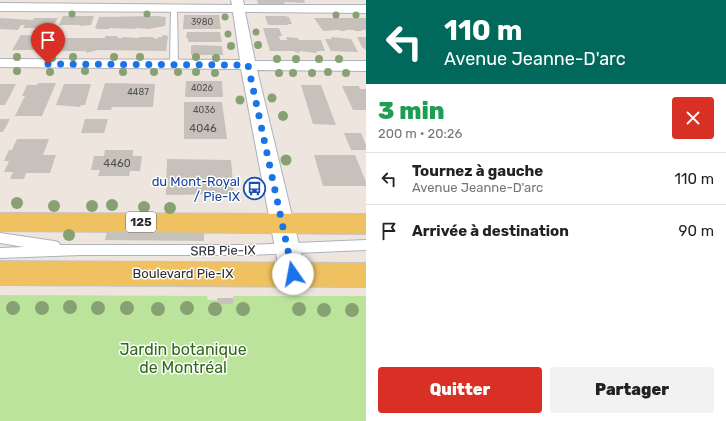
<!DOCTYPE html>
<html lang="fr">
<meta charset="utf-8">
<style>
:root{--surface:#fff;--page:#f2f2f2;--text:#222;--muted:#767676;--line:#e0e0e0;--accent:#d93025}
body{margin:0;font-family:Rubik,sans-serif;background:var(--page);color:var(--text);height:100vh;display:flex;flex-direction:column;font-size:15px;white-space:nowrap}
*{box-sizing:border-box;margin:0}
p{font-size:13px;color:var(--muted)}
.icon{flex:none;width:22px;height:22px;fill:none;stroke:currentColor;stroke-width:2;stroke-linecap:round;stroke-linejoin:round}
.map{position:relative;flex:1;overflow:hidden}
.side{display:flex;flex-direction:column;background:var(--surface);width:360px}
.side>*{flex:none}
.banner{background:#00695c;color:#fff;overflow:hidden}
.pin{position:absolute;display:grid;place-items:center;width:34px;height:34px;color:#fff;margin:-41px -17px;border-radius:50% 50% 50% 0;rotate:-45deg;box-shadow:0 0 4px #0007}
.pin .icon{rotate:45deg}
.me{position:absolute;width:44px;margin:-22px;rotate:348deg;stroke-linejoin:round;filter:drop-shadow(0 0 3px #0008)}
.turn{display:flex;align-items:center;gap:14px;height:84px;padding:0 12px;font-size:18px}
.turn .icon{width:52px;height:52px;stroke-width:2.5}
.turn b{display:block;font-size:28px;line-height:34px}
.round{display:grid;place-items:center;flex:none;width:42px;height:42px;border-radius:4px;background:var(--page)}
.head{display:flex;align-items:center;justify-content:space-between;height:68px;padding:0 12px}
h1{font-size:24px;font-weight:800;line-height:30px;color:#1e9e55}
.action{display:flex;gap:8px;margin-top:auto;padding:8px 12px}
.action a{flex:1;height:46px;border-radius:4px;background:var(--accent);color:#fff;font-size:16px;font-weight:800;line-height:46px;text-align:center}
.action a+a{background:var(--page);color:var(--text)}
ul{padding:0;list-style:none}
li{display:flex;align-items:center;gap:12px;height:52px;padding:0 12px;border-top:1px solid var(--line)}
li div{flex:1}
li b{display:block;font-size:15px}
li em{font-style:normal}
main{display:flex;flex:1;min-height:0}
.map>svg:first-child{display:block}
.green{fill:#bbe39c}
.building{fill:#c6c1ba}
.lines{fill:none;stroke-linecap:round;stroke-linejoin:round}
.service-casing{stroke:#aeb2bc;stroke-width:2}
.minor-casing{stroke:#aeb2bc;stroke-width:2}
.primary-casing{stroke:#c4c4c4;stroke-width:2}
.service{fill:#fff;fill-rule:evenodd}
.minor{fill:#fff;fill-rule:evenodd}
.primary{fill:#efc161;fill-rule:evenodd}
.tree{fill:#87a173}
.route{stroke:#1a73e8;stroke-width:7;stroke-dasharray:0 12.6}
.labels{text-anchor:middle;stroke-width:3;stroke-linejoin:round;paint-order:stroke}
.far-number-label{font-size:9px;fill:#525150}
.number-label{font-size:11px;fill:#525150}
.shield{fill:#fff;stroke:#6b6b6b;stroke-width:1}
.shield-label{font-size:12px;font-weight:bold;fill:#2c2c2c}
.transit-label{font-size:13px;fill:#164399;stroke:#fff;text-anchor:end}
.street-label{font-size:13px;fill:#2c2c2c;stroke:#fff}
.near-park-label{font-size:16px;fill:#33691b;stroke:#fff}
</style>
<main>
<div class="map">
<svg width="366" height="421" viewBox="0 0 366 421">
<rect width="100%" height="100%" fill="#ede5de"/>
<path class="green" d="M0 295 207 296 208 300H218L219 304H233V296H366V421H0Z"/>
<g class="building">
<path d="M257 0H304L305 3 284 2 285 4H258Z"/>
<path d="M184 15H219L221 29H183Z"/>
<path d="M63 16H94L91 25 81 26 80 25H59Z"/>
<path d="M156 16 166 17 165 26 148 29 136 28V29L109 28V29H96L97 28H95L99 17Z"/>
<path d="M265 16H285L289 17 292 24H288V25H268Z"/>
<path d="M0 18 33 20 34 18H58L52 28H23L25 25H21L18 30 0 29Z"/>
<path d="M314 18H366V30H361L362 31H355L354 30H345L346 31H340L339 30 323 31Z"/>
<path d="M263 28H279L282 36H279L280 40H287L286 37 298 38 299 40H321L325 51H318L316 53 300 51 299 53 293 51H270Z"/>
<path d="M187 32H220L222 42H188V38H186Z"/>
<path d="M21 35 43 36 35 50H12Z"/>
<path d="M163 35 168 36 166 51 98 50 86 53V51H42L48 38H105V36H118L117 38H122L123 37 138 38 140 37H153V38L158 39V37H162Z"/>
<path d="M331 37 351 39 358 52 331 51 325 39H332Z"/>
<path d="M357 37H366V50L362 47Z"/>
<path d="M194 45 222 46 223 55H191V46Z"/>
<path d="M186 81H222L223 97H185Z"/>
<path d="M38 83H56L42 116H15L25 96H22L27 85H37Z"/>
<path d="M105 83 155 84 153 107H112L111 110H97Z"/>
<path d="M0 84H16L5 105H0Z"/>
<path d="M64 84H91L85 105H81L80 107 56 105Z"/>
<path d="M301 85H321L336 125 313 124Z"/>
<path d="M342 86H359L360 89H366V110H353Z"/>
<path d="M184 102H222L227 139H184Z"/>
<path d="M0 119H10L3 132H0Z"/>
<path d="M85 119H108L104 133H81Z"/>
<path d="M344 133H361L366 145V150H351Z"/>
<path d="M17 139H49L43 155H56L50 173H26L24 179H10L13 172H4L9 161H4L9 150H12Z"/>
<path d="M105 150H133V156H142L140 171H130L129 176H98L100 170H91L94 156H104Z"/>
<path d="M314 155H355L366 182V186H323Z"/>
<path d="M167 159 231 160 234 194 166 195Z"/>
<path d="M107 231 204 232V241L105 240Z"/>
<path d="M217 298H233V304H218Z"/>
</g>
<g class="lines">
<defs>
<g id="service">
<path d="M174 6 177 8 178 64 174 66 170 64 171 8Z"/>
<path d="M0 233 54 241 58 242 60 245H247L366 240V250L247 255H80L0 258V248L24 247 0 243Z"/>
</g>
<path id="minor" d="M231 0H243L244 5H366V13L245 12 255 61H366V71L257 70 306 274 302 282 293 286 284 282 280 274 241 69 0 67V59L240 60 233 12 0 11V3L232 5Z"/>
<g id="primary">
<path d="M0 213 366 214V234L0 231Z"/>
<path d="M0 261 366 263V287L0 285Z"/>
</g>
</defs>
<use href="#service" class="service-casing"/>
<use href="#minor" class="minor-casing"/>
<use href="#primary" class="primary-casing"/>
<use href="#service" class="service"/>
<use href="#minor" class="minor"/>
<use href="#primary" class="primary"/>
</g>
<g class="tree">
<circle cx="72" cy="14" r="3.5"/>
<circle cx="147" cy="14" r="3.5"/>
<circle cx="336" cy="15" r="3.5"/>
<circle cx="356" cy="15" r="3.5"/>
<circle cx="225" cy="17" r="3.5"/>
<circle cx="256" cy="32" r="3.5"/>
<circle cx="228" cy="34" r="3.5"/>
<circle cx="258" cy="45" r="4"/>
<circle cx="231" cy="46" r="4"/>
<circle cx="17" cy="57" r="4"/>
<circle cx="73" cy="57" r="4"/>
<circle cx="114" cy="57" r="4"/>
<circle cx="140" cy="57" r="4"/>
<circle cx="196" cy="57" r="4"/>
<circle cx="52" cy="58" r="4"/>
<circle cx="216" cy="58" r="4"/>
<circle cx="277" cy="59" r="4"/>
<circle cx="296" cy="59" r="4"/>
<circle cx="319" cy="59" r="4"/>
<circle cx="339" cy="59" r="4"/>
<circle cx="17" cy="71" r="4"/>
<circle cx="85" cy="71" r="4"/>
<circle cx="50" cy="72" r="4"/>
<circle cx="123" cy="72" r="4"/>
<circle cx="154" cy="72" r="4"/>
<circle cx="178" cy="72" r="4"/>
<circle cx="196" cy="72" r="4"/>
<circle cx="328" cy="72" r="4"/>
<circle cx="215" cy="73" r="4"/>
<circle cx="279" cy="73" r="4"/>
<circle cx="293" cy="73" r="4"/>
<circle cx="312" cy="73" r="4"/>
<circle cx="346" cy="73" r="4"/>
<circle cx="272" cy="98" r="4.5"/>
<circle cx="240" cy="100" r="4.5"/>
<circle cx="283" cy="116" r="5"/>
<circle cx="286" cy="160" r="5.5"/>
<circle cx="17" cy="203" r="6"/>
<circle cx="112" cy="205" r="6"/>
<circle cx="54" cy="206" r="6"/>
<circle cx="92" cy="206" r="6"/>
<circle cx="144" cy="207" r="6"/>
<circle cx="170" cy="208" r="6"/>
<circle cx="69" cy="235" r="6"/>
<circle cx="70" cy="307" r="7"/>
<circle cx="13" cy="308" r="7"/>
<circle cx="42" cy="308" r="7"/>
<circle cx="98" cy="308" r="7"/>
<circle cx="127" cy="308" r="7"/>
<circle cx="187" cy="308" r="7"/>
<circle cx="158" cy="309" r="7"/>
<circle cx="215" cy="309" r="7"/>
<circle cx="243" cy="309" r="7"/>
<circle cx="299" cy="309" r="7"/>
<circle cx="324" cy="310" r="7"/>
<circle cx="352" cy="310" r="7"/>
</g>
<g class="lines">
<path class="route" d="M48 64 248 65 293 274"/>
</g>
<defs>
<symbol id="bus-ring" viewBox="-11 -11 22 22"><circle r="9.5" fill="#fff" stroke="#1a4fb4" stroke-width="1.5"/><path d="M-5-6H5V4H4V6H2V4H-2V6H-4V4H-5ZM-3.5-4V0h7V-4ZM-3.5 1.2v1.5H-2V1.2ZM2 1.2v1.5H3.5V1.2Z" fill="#1a4fb4"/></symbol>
</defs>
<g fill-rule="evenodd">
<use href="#bus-ring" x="242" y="176" width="25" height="25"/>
</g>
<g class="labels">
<g class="far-number-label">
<text x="202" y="25">3980</text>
<text x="202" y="91">4026</text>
<text x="138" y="95">4487</text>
<text x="204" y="113">4036</text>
</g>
<g class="number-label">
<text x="203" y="132">4046</text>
<text x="117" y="167">4460</text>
</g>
<rect class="shield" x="126" y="212" width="30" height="20" rx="3"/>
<g class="shield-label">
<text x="141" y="226">125</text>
</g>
<g class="transit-label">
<text x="240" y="186">du Mont-Royal<tspan x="240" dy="15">/ Pie-IX</tspan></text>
</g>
<g class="street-label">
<text transform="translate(223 250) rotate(-1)" y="5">SRB Pie-IX</text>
<text x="183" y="278">Boulevard Pie-IX</text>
</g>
<g class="near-park-label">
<text x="183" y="355">Jardin botanique<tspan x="183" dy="18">de Montréal</tspan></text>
</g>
</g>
</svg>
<div class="pin" style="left:48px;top:64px;background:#d93025"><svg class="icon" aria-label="arrive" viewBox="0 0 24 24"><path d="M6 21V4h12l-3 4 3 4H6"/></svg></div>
<svg class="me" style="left:293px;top:274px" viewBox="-20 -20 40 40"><circle r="19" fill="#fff"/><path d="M0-13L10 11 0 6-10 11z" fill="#1a73e8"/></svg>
</div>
<section class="side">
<div class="banner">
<div class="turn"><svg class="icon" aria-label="left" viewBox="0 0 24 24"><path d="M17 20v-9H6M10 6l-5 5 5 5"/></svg><div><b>110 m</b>Avenue Jeanne-D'arc</div></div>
</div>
<div class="head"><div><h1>3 min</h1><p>200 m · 20:26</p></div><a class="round" style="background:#d93025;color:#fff"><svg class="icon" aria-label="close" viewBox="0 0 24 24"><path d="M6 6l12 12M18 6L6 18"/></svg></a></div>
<ul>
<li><svg class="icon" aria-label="left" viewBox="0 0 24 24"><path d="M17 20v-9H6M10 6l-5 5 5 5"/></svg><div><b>Tournez à gauche</b><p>Avenue Jeanne-D'arc</p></div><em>110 m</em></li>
<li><svg class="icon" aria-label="arrive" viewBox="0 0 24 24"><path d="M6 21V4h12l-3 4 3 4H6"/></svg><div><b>Arrivée à destination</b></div><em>90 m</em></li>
</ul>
<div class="action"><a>Quitter</a><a>Partager</a></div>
</section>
</main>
